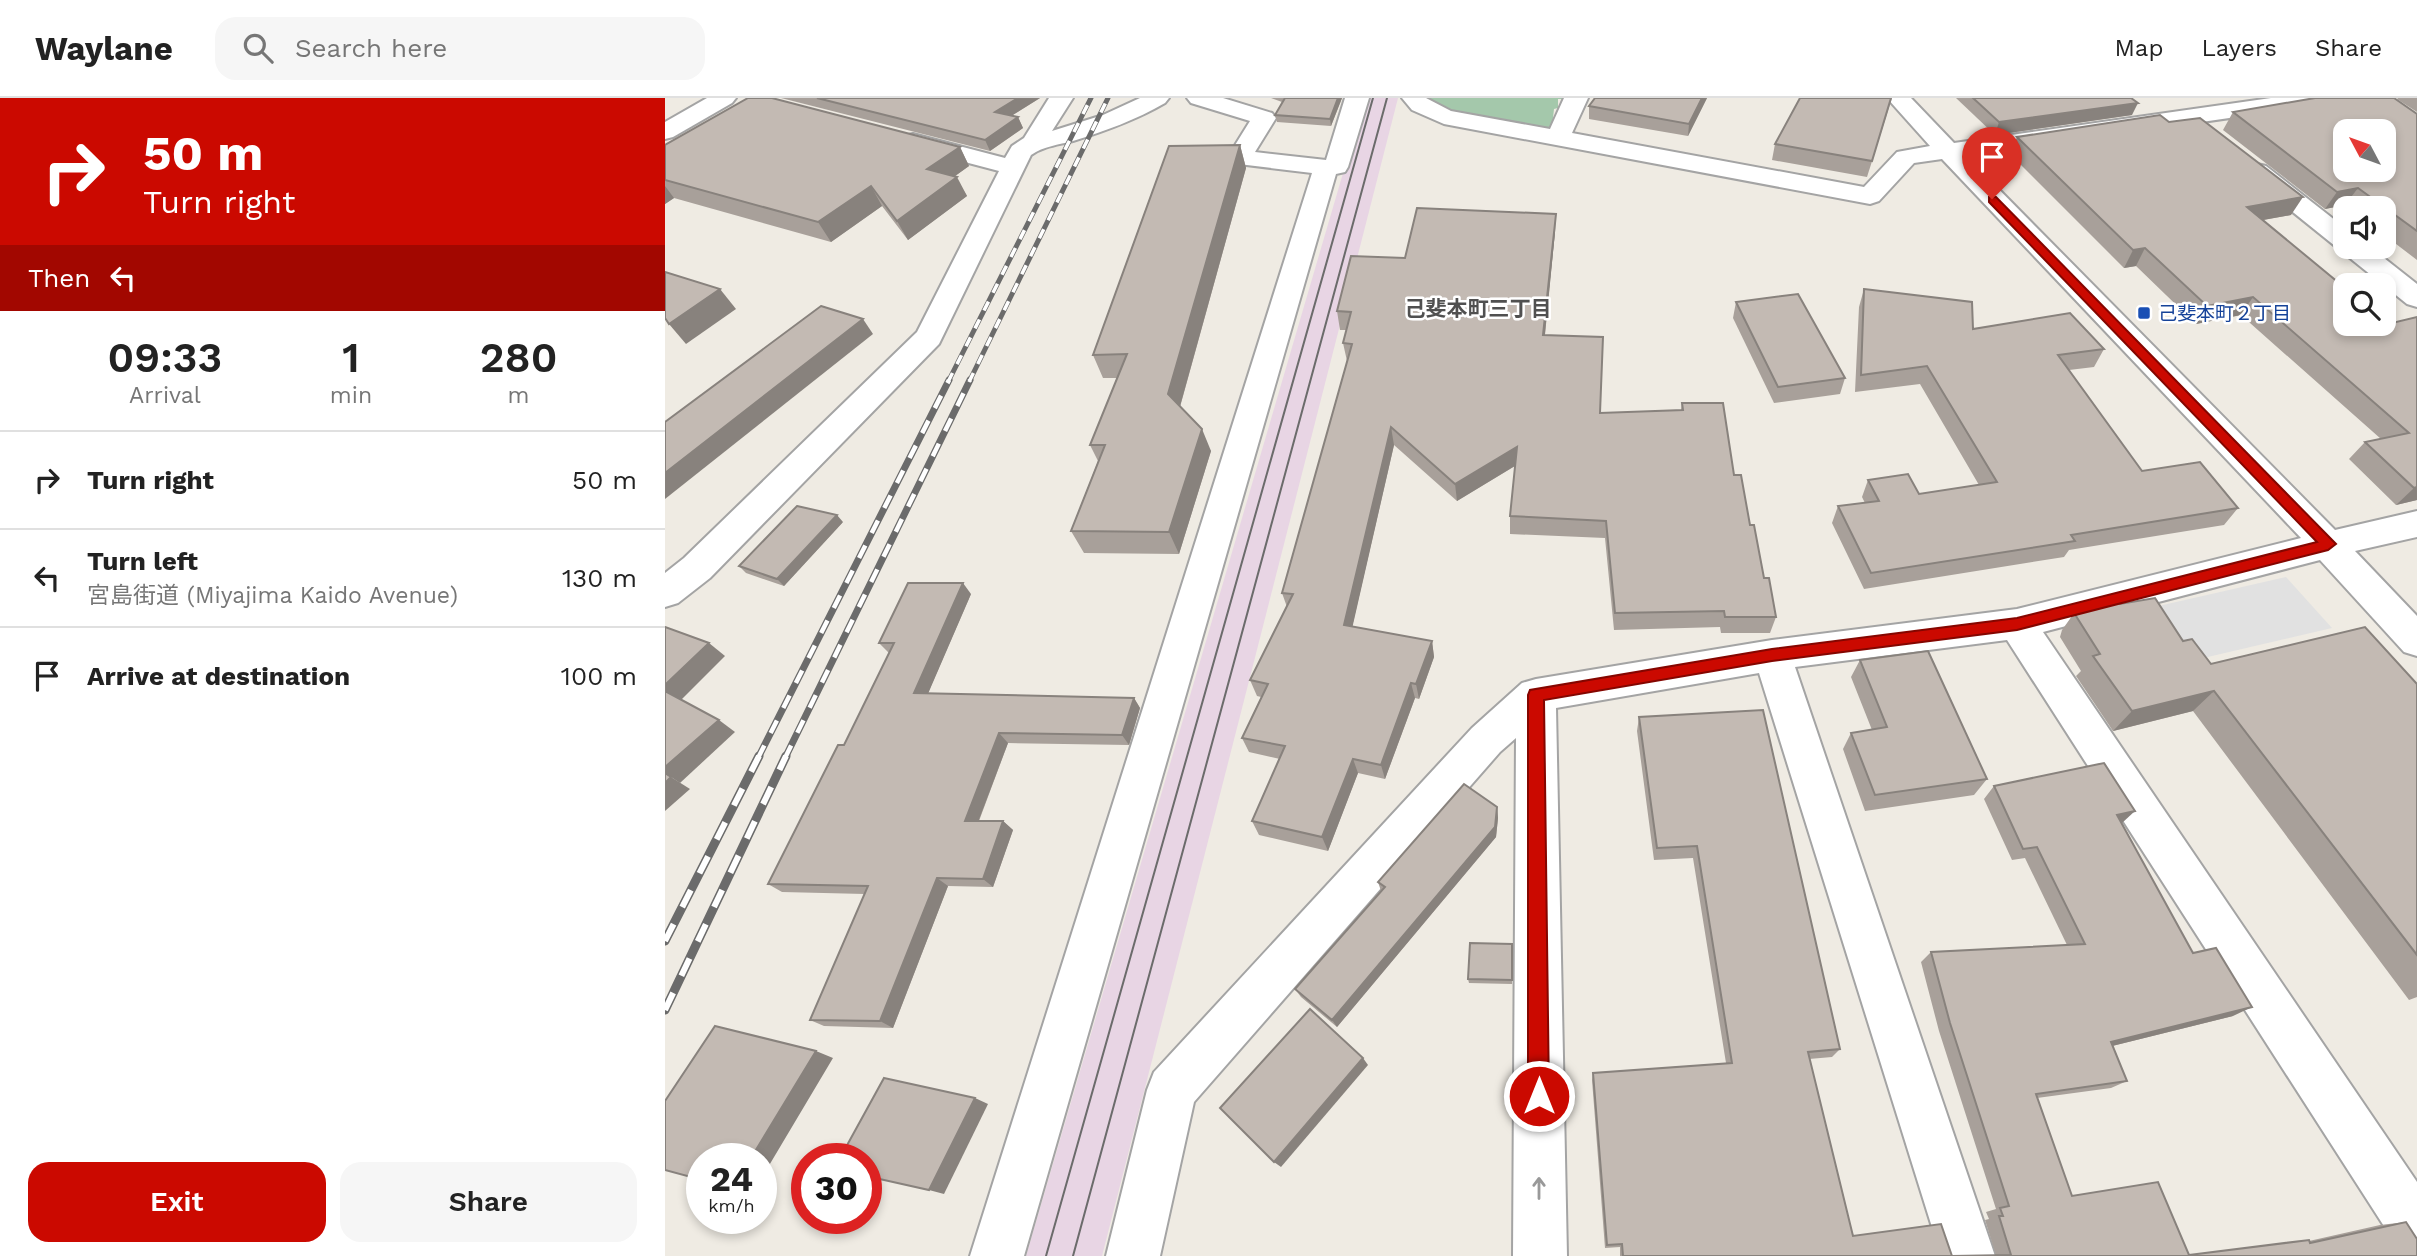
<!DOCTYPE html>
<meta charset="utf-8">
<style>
:root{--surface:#fff;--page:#f6f6f6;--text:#222;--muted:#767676;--line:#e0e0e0;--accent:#cb0900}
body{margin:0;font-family:"Work Sans","Noto Sans JP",sans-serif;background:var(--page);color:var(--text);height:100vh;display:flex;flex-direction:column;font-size:26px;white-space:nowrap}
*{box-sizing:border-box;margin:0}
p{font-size:23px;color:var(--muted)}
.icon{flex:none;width:38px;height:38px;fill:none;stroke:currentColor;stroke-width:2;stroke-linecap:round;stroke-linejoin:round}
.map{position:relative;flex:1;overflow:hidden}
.details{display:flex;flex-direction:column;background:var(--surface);width:665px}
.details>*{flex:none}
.guide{background:#cb0900;color:#fff;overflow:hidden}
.needle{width:46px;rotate:311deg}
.buttons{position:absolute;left:1668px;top:21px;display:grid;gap:14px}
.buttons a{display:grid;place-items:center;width:63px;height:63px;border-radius:14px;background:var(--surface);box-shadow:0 4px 10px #0003;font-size:35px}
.speed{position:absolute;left:21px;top:1045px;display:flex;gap:14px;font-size:35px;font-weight:700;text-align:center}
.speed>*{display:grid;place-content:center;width:91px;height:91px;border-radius:50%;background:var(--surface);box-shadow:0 4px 10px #0003;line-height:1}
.speed small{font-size:18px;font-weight:400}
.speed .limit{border:10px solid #d22;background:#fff;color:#111}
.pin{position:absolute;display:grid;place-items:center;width:60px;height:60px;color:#fff;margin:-72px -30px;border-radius:50% 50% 50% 0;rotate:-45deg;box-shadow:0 0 7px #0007}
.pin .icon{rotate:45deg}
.me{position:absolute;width:77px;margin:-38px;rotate:0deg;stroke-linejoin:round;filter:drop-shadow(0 0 5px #0008)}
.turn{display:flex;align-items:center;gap:24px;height:147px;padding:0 28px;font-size:32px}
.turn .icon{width:91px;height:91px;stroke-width:2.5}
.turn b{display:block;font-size:49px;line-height:60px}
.then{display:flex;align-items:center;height:66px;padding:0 28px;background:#0003;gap:14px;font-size:26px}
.eta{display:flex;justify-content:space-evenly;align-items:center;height:119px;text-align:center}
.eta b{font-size:42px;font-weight:600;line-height:49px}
.button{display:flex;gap:14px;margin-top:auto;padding:14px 28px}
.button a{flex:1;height:80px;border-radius:21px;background:var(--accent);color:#fff;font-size:28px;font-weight:600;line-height:80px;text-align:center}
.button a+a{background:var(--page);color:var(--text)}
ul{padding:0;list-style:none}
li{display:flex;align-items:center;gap:21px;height:98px;padding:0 28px;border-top:2px solid var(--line)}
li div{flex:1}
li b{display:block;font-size:26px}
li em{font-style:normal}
header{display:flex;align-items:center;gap:42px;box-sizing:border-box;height:98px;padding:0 35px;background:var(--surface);border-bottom:2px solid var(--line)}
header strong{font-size:33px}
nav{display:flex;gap:38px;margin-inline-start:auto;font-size:24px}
.search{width:490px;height:63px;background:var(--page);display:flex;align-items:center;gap:18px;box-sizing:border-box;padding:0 24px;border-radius:21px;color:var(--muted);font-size:26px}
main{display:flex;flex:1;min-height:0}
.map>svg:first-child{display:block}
.industrial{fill:#e8d5e4}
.cemetery{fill:#a4c8ab}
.parking{fill:#e1e1e1}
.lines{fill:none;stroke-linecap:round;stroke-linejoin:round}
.minor-casing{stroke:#a4a4a4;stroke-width:4}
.minor{fill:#fff;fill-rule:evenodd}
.tram{stroke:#6b6b6b;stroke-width:2}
.rail-far2-casing{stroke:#6b6b6b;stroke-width:5}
.rail-far1-casing{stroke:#6b6b6b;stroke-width:7}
.rail-casing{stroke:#6b6b6b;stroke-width:9}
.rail-far2{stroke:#fff;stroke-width:3.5;stroke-dasharray:10;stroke-linecap:butt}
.rail-far1{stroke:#fff;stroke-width:4.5;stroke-dasharray:14;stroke-linecap:butt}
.rail{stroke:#fff;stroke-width:6;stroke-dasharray:19;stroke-linecap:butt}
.wall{fill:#a8a09a}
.shaded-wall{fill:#88827d}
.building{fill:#c3bab3;stroke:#88827d;stroke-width:2;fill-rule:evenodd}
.oneway{stroke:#999}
.route{fill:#cb0900;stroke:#840600;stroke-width:2}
.transit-dot{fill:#1a4fb4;stroke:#fff;stroke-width:2.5}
.labels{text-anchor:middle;stroke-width:5;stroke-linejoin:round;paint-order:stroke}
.far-transit-label{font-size:19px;fill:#164399;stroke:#fff;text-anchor:start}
.far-neighbourhood-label{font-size:21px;font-weight:bold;fill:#505050;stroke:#fff}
</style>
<header>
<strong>Waylane</strong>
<div class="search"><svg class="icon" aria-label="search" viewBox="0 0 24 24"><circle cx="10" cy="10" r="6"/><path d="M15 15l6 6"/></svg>Search here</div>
<nav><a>Map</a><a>Layers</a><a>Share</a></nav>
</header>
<main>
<section class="details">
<div class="guide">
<div class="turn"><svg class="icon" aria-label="right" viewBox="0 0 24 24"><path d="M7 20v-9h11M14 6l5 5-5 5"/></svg><div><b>50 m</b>Turn right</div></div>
<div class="then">Then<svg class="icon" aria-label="left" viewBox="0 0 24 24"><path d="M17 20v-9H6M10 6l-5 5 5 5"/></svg></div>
</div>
<div class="eta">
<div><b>09:33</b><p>Arrival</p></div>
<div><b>1</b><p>min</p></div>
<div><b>280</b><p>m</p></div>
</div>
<ul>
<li><svg class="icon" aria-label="right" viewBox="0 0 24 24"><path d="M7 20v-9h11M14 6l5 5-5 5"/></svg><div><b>Turn right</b></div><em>50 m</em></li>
<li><svg class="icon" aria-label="left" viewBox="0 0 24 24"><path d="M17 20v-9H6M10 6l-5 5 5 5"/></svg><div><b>Turn left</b><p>宮島街道 (Miyajima Kaido Avenue)</p></div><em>130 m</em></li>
<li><svg class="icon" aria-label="arrive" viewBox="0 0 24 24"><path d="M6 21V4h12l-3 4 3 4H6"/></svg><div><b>Arrive at destination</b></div><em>100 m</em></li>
</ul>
<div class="button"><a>Exit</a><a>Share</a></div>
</section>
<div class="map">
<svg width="1752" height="1158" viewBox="0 0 1752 1158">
<rect width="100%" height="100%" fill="#efebe3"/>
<path class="industrial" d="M700 0H733L437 1158H361Z"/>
<path class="cemetery" d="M758 0H897V1H893V10L889 11 887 29 875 33 795 17Z"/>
<path class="parking" d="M1621 479 1667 530 1517 565 1476 512Z"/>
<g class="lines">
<defs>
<g id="minor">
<path d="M42 0H71L67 5 8 39 0 41V24Z"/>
<path d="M384 0H408L387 33 438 17 475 0H504L500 5C471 22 440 33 408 43 393 47 379 48 366 57L274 246 45 480 13 505 0 509V475L19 460 252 234 334 73 239 48 236 43 239 38 248 36 340 60 347 48 359 40Z"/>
<path d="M522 0H558L607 15 611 20 590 54 661 62 680 0H704L683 69 680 74 671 76 359 1158H305L647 75 565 65 562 60 585 23 526 5Z"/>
<path d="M737 0H761L786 13 885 31 899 0H923L907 35 1199 89 1232 54 1265 48 1222 0H1246L1289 45 1606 0H1667L1663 5 1655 7 1301 58 1670 432 1752 413V439L1690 453 1752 518V558L1739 554 1655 462 1378 534 1752 1084V1158L1733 1150 1342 542 1130 569 1330 1158H1276L1094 575 891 610 902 1158H848L851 640 835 654 529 1004 495 1158H441L482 992 489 974 807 630 857 585 871 581 1107 542 1352 511 1636 440 1277 61 1249 65 1214 103 1205 106 779 26 747 12Z"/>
<path d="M1592 66 1601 68 1680 130V149H1705L1752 186V209L1742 206 1583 78 1580 73 1583 68Z"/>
</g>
</defs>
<use href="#minor" class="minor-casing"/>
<use href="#minor" class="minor"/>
<g class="tram">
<path d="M381 1158 708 0"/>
<path d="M408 1158 722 0"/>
</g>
<defs>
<g id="rail-far2">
<path d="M283 284 426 0"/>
<path d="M304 284 443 0"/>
</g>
<g id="rail-far1">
<path d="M93 660 284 282"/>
<path d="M120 660 305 282"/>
</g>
<g id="rail">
<path d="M0 843 94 658"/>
<path d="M0 912 121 658"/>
</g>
</defs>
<use href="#rail-far2" class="rail-far2-casing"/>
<use href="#rail-far1" class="rail-far1-casing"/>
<use href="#rail" class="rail-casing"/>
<use href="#rail-far2" class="rail-far2"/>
<use href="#rail-far1" class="rail-far1"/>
<use href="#rail" class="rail"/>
</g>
<g class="wall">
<path d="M116 0H375L346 18 353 19 358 30 325 53Z"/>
<path d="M606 0H677L666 28 612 24 610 17 617 4Z"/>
<path d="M1042 0 1023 38 924 21V8Z"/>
<path d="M1227 0 1202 79 1107 62 1110 46Z"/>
<path d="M1291 0H1466L1467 17 1330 37Z"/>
<path d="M1733 0H1752V14L1732 1Z"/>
<path d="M1568 14 1752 16V162L1718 136V110H1684L1680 107 1660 111 1558 32Z"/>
<path d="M1352 39 1626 117 1597 122 1723 226 1752 219V402L1731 407 1684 361 1700 344 1716 341 1576 217 1531 226 1471 168 1459 170 1345 56Z"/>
<path d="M0 47 295 49 304 68 290 78 302 98 243 142 217 108 166 144 9 100 0 106Z"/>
<path d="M575 47 581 70 515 309 546 353 514 456 419 455 406 433 433 363 425 347 452 280H438L428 257Z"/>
<path d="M890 134 880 237 935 315 1016 312 1017 305 1069 377 1111 519 1105 535H1056L1055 529 949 532 940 440 845 436V418L850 368 792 403 729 347 687 529 767 543 769 559 754 601 750 600 720 681 693 675 663 753 594 737 587 723 615 661 584 654 577 640 596 599 592 598 585 582 622 509 617 495 682 263 678 245 682 232H675L672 213 740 160Z"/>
<path d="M1199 191 1308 231 1439 251 1429 269 1404 272 1477 373 1573 410 1559 427 1404 452 1399 459 1199 491 1167 425 1173 408 1200 405 1197 399 1203 382 1254 396 1314 387 1255 286 1190 294 1194 209Z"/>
<path d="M1071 204 1180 280 1175 296 1109 305 1068 220Z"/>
<path d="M178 424 119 488 81 475 74 468Z"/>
<path d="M306 496 263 595 469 600 475 610 464 647 343 645 314 723H338L348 732 328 789 283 788 228 930 159 928 145 922 200 796 117 794 103 786 179 647 224 555 214 545Z"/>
<path d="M1455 506 1518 543 1546 566 1752 586V899L1744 902 1528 613 1448 633 1411 578 1416 573 1395 539 1397 532 1412 511Z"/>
<path d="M1195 562 1322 681 1309 697 1200 713 1178 651 1186 635 1207 632 1186 579Z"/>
<path d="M974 619 1175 951 1167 959 1144 961 1188 1138 1287 1158 1331 1157 1320 1122 1324 1121 1321 1114 1331 1111 1274 933 1256 864 1266 854 1402 847 1360 760 1347 762 1319 701 1329 688 1457 725 1528 855 1568 918 1447 948 1462 983 1446 990 1372 1000 1407 1098 1524 1157 1644 1143 1715 1127 1741 1124 1752 1158H955V1149L940 1150 927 982 928 975 1061 965 1028 760 989 762 972 633Z"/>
<path d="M832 709 833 720 831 739 672 929 636 899 630 891 716 793 713 784Z"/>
<path d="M847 846V886L804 885 803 881Z"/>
</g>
<g class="shaded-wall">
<path d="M353 0H375L335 25 330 14Z"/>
<path d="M673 0H677L666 28 665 21Z"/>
<path d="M1037 0H1042L1023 38 1024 26Z"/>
<path d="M1473 5 1467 17 1330 37 1334 24Z"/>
<path d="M353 19 358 30 325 53 320 42Z"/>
<path d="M575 47 581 70 512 319 503 296Z"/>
<path d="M295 49 304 68 272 91 262 71Z"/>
<path d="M292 79 302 98 243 142 232 123Z"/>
<path d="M0 88 9 100 0 106Z"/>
<path d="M206 88 217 108 166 144 153 124Z"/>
<path d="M1693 90 1680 107 1660 111 1672 94Z"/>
<path d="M1638 99 1626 117 1571 127 1582 109Z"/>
<path d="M891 116 890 134 878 255V237Z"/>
<path d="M1480 150 1471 168 1459 170 1468 152Z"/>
<path d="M55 191 71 211 21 246 4 226Z"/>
<path d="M1588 199 1576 217 1531 226 1542 208Z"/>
<path d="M198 221 208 236 0 401V375Z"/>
<path d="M726 329 729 347 684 544 679 527Z"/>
<path d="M537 331 546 353 514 456 504 434Z"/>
<path d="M852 349 853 366 792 403 790 386Z"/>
<path d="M1752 389V402L1731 407 1749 390Z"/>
<path d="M172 417 178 424 119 488 112 481Z"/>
<path d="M298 485 306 496 259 605 249 595Z"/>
<path d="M767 543 769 559 754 601 751 586Z"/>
<path d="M44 545 60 558 14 604 0 593V587Z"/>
<path d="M746 585 750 600 720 681 716 667Z"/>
<path d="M1549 593 1528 613 1448 633 1467 613Z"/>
<path d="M469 600 475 610 464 647 457 637Z"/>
<path d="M54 622 70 634 15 685 0 675V669Z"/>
<path d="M334 635 343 645 310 732 300 723Z"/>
<path d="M688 661 693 675 663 753 657 739Z"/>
<path d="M6 679 25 691 0 713V685Z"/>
<path d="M832 709 833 720 831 739 672 929 667 922Z"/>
<path d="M1470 713 1457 725 1452 717Z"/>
<path d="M338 723 348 732 328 789 318 781Z"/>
<path d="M272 780 283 788 228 930 215 923Z"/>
<path d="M1587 909 1568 918 1431 952 1446 944Z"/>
<path d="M151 953 168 960 96 1081V1060H86Z"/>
<path d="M698 960 703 967 616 1069 609 1064Z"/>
<path d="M310 1000 323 1006 279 1096 264 1092Z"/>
</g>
<g class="building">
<path d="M83 0H107L295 49 262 71 292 79 232 123 206 88 153 124 0 82V47Z"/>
<path d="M152 0H353L330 14 353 19 320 42Z"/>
<path d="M620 0H673L665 21 610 17Z"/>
<path d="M930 0H1037L1024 26 924 8Z"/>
<path d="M1135 0H1226L1207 63 1110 46Z"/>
<path d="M1308 0H1466L1473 5 1334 24Z"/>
<path d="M1650 0H1729L1752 16V133L1693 90 1672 94 1568 14ZM1680 33H1718V72H1680Z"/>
<path d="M1495 17 1504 24 1535 20 1638 99 1582 109 1680 190V226H1718V222L1723 226 1752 219V389L1749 390 1700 344 1744 335 1588 199 1542 208 1480 150 1468 152 1352 39Z"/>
<path d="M575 47 503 296 537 331 504 434 406 433 440 347H425L462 256 428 257 504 48Z"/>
<path d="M752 110 891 116 878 237 938 239 935 315 1018 312 1017 305H1058L1069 377H1076L1085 427H1089L1099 480H1104L1111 519H1060L1059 513 950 515 941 423 845 418 852 349 790 386 726 329 679 527 767 543 751 586 746 585 716 667 688 661 657 739 587 723 620 648 577 640 603 586 585 582 628 496 617 495 687 246 678 245 686 214 672 213 686 158 740 160Z"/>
<path d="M0 174 55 191 4 226 0 220Z"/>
<path d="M1199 191 1307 204 1308 231 1405 215 1439 251 1393 257 1477 373 1535 364 1573 410 1406 437 1410 443 1206 475 1173 408 1214 403 1203 382 1243 376 1254 396 1332 384 1262 268 1196 277Z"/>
<path d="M1133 196 1180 280 1113 289 1071 204Z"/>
<path d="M156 208 198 221 0 375V324Z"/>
<path d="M132 408 172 417 112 481 74 468Z"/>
<path d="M243 485H298L249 595 469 600 457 637 334 635 300 723H338L318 781 272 780 215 923 145 922 203 788 103 786 173 647H179L229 545H214Z"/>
<path d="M1490 500 1518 543 1527 541 1546 566 1700 529 1752 586V857L1549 593 1467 613 1428 558 1435 556 1411 518 1412 511 1452 501 1455 506Z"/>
<path d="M0 529 44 545 0 587Z"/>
<path d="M1263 553 1322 681 1210 697 1186 635 1222 629 1195 562Z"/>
<path d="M0 593 54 622 0 669Z"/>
<path d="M1098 612 1175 951 1143 954 1188 1138 1276 1126 1287 1158 1346 1157 1334 1118H1338L1335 1110 1344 1108 1285 925 1266 854 1420 846 1372 749 1358 751 1329 688 1439 665 1470 713 1452 717 1528 855 1551 850 1587 909 1446 944 1462 983 1371 996 1407 1098 1493 1084 1524 1157 1644 1142 1645 1145 1741 1124 1752 1141V1158H958L957 1146 942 1147 928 975 1067 965 1032 748 992 750 974 619Z"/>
<path d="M0 675 6 679 0 685Z"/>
<path d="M799 686 832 709 830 729 667 922 630 891 720 789 713 784Z"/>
<path d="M805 845 847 846V882L803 881Z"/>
<path d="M645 911 698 960 609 1064 555 1010Z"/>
<path d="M50 928 151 953 86 1060H37V1082L0 1072V1003Z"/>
<path d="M219 980 310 1000 264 1092 201 1078V1060H175Z"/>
</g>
<defs><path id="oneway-shaft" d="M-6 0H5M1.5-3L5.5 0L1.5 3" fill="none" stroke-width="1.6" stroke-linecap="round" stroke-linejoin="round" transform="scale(1.75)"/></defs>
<use class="oneway" href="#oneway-shaft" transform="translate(874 1090) rotate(-90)"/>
<path class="route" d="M1324 99H1331L1671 446 1663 452 1352 532 1107 563 879 602 884 998 881 1005 874 1008 866 1005 863 998V597L865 592 1107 551 1352 520 1652 444 1324 104Z"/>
<rect class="transit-dot" x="1472" y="208" width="14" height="14" rx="3.5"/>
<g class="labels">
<g class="far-transit-label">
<text x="1493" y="222">己斐本町２丁目</text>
</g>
<g class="far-neighbourhood-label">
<text x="813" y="218">己斐本町三丁目</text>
</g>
</g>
</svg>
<div class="buttons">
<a><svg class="needle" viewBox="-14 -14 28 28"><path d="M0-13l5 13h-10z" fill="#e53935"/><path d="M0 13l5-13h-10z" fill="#767676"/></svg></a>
<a><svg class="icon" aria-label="sound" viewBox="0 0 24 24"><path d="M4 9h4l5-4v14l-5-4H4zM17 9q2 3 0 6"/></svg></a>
<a><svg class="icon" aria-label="search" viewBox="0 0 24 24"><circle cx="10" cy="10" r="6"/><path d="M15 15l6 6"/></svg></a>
</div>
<div class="speed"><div>24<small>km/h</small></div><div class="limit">30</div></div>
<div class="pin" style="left:1327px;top:101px;background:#d93025"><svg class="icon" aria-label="arrive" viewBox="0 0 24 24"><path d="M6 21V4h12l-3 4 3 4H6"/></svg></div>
<svg class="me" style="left:874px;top:998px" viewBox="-20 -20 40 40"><circle r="17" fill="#cb0900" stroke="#fff" stroke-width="3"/><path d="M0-11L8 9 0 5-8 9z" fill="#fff"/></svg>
</div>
</main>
